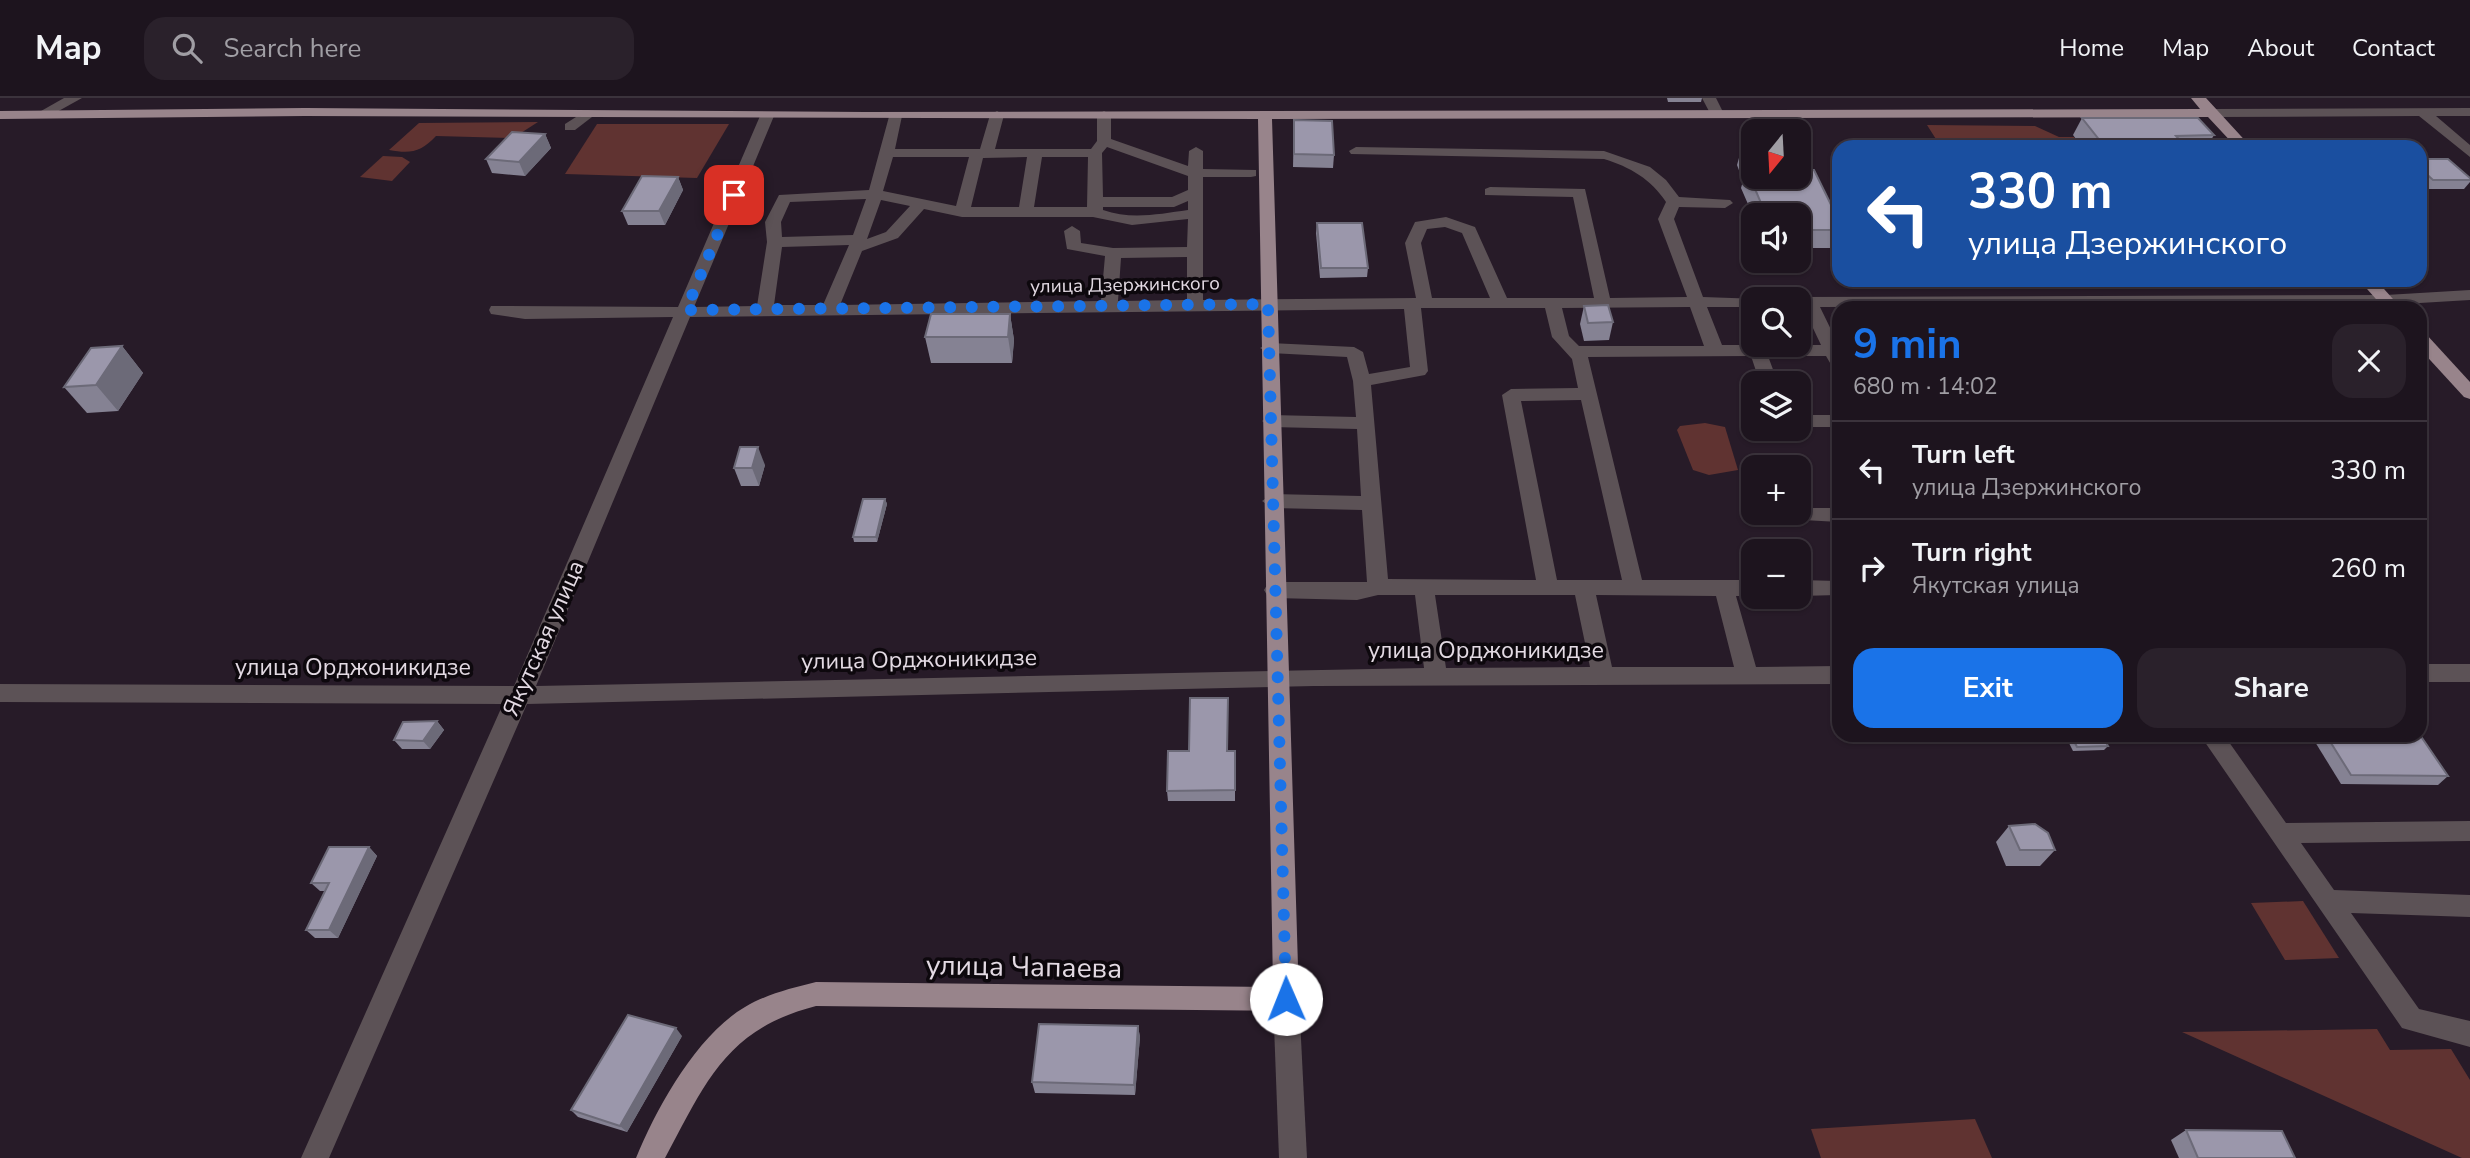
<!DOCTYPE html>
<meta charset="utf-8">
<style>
:root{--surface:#1d141e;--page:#2a212b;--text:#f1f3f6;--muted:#a09ea4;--line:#3b333c;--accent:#1a73e8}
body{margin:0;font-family:"Nunito Sans",sans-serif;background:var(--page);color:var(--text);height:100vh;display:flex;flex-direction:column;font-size:26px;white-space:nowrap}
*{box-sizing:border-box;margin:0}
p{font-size:23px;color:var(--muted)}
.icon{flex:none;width:38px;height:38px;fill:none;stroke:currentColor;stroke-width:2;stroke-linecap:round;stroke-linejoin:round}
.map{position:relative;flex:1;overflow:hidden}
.sheet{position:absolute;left:1832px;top:203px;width:595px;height:441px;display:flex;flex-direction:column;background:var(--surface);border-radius:21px;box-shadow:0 2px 5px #0004,0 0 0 2px var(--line)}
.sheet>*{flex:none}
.hud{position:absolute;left:1832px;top:42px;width:595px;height:147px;border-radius:21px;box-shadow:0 2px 5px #0004,0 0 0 2px var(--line);background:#1a4fa0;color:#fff;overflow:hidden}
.needle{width:46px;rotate:198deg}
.fabs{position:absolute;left:1741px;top:21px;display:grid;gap:14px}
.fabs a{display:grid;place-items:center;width:70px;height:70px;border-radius:14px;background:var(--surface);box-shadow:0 2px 5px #0004,0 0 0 2px var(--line);font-size:35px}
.pin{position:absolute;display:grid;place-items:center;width:60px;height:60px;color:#fff;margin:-30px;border-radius:14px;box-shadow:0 4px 10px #0006}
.me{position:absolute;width:77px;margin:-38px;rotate:359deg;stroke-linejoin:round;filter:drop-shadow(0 0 5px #0008)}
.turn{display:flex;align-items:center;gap:24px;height:147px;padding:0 21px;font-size:32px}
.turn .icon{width:91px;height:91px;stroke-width:2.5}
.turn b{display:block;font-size:49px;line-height:60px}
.round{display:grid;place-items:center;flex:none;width:74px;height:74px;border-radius:21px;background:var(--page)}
.head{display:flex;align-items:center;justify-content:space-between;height:119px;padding:0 21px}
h1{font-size:42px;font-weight:700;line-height:52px;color:var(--accent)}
.button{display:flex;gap:14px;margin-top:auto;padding:14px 21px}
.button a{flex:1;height:80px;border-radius:21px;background:var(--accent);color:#fff;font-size:28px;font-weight:700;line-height:80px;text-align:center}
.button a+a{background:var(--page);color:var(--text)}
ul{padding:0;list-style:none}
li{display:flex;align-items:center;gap:21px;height:98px;padding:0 21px;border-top:2px solid var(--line)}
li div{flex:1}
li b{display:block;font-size:26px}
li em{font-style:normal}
header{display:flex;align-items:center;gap:42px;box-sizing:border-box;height:98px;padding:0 35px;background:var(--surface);border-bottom:2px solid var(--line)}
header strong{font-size:33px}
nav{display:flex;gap:38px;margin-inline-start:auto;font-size:24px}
.search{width:490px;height:63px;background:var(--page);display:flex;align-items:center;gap:18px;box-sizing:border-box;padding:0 24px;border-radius:21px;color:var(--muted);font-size:26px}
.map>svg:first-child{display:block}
.green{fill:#603331}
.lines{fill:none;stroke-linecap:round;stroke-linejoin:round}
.minor{fill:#5c5256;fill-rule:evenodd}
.major{fill:#98848b;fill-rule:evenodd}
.wall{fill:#858293}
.shaded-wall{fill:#6c6a78}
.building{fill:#9b97ab;stroke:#6c6a78;stroke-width:2}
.route{stroke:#1a73e8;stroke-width:12;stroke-dasharray:0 21.6}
.labels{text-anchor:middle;stroke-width:7;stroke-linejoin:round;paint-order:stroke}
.far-street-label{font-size:19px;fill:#e3dae3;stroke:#0d080d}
.street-label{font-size:23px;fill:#e3dae3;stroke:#0d080d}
.near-street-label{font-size:28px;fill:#e3dae3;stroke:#0d080d}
</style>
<header>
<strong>Map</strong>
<div class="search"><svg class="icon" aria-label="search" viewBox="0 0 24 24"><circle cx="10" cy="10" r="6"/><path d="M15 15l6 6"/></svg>Search here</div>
<nav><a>Home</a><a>Map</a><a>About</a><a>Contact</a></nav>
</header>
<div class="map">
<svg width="2470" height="1060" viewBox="0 0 2470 1060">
<rect width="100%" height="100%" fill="#271b28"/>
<g class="green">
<path d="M538 24 513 40 436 38C421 54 411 56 389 52L419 25Z"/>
<path d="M597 26H729L697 80 565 76Z"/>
<path d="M1927 27 2035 28 2059 39H2074L2081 49H1941Z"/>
<path d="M383 58 402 59 410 64 392 83 360 79Z"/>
<path d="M2033 182H2160L2164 187 2037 188Z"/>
<path d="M1705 325 1725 329 1738 372 1709 377 1693 372 1677 332 1680 328Z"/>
<path d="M2303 803 2339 860 2285 862 2251 805Z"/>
<path d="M2377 931 2390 952 2451 951 2470 982V1060H2462L2182 934Z"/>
<path d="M1975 1021 1992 1060H1821L1811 1031Z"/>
</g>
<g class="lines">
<g class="minor">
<path d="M64 0H82L46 20 34 17Z"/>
<path d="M1702 0H1716L1724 16 1722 19H1712Z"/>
<path d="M2470 10V18H2436L2470 47V59L2419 18 2213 19 2206 15 2213 11Z"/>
<path d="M587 12 592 13V19L575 32H565V26Z"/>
<path d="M997 13 1004 17 995 51H1091L1097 43V17L1104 13 1111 17V41L1188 68 1189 53 1196 49 1203 53V71L1256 72V78L1251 79H1203V202L1416 200 1405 145 1415 124 1446 119 1475 129 1507 200H1594L1573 99 1485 97V91L1490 89 1585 91 1610 200 1687 199 1658 121 1666 104C1651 81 1630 69 1604 61L1351 56 1349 53 1356 49 1604 53 1650 69 1666 82 1679 99 1730 102 1733 105 1725 110 1679 109 1674 121 1703 199 1760 201H1754V209H1707L1722 247H1821L1803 209H1799V201H1793L1799 199 2386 197 2470 192V202L2386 207 1820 209 1839 248V272L1833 270 1826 258H1768L1778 285H1760L1751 258 1588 259 1642 482H1754V498H1736L1756 569 1839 568V586L1314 588 527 606 329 1060H301L503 606 0 604V586L514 588 673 219 525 221 491 216 489 212 491 208 678 209 760 18 767 14 774 18 694 209 757 208 767 144 765 124 779 97 869 92 890 15 902 18 895 51H980L990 17ZM1107 49 1188 78V92L1172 99H1103L1102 55ZM893 59H969L956 108 883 93ZM1027 59 1019 109H971L983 60ZM1042 59H1088L1087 109H1034ZM866 101 853 137 782 139 781 124 790 104ZM881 102 910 108 886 134 867 141ZM1188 103V112C1159 116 1131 122 1103 112V109H1174ZM924 111 962 119H1093L1132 127 1188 121 1187 149 1113 150 1081 145 1080 133 1072 128 1064 133 1067 151 1105 158 1101 203 840 207 862 153 898 140ZM1445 129 1462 135 1490 200H1432L1421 145 1427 131ZM849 147 823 207H774L782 149ZM1187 159V202L1118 203 1121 160ZM1690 209 1704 248H1579L1569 238 1562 210ZM1421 210H1545L1552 239 1572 261 1578 290 1511 291 1502 297 1536 482 1388 481 1371 287 1425 277 1428 273ZM1404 211 1410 269 1369 276 1363 254 1354 249 1269 245 1260 250 1269 255 1347 259 1353 283 1356 319 1271 317 1262 323 1271 329 1357 331 1361 398 1272 396 1262 403 1272 410 1362 412 1367 484H1274L1267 487 1264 492 1267 497 1274 500 1357 502 1378 497H1415L1424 570 536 588 690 219ZM1581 302 1622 482H1557L1521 303ZM1435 497H1575L1590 569 1446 570ZM1596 497 1716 498 1734 569H1612Z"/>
<rect x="1799" y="317" width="40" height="12"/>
<path d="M1810 410H1839V424L1803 422 1800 417 1803 412Z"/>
<path d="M1799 482 1839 483V497L1799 498Z"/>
<rect x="2420" y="566" width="50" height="18"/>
<path d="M2200 637H2224L2286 725 2470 723V743L2301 745 2334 792 2470 797V819L2351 815 2419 911 2470 923V949L2402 930Z"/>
<path d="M1286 889 1295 892 1299 901 1307 1060H1279L1273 901 1277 892Z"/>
</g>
<g class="major">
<path d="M2191 0H2206L2251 49H2236L2208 19 1272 21 1299 901 1295 910 1286 913 816 908C726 931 706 984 665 1060H636C657 1009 697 937 745 909 767 896 792 890 816 884L1273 889 1258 21 305 18 0 21V13L305 10 865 14 2200 11Z"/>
<path d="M2359 182H2376L2401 210H2384Z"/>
<path d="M2420 235 2426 236 2470 284V301L2464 299 2420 251Z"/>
</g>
</g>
<g class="wall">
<path d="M1667 0H1702L1701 4H1668Z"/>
<path d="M2082 20 2214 37 2207 49H2082L2073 37Z"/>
<path d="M1294 22 1334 57 1333 70 1293 69Z"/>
<path d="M545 36 551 50 525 78 492 75 486 61Z"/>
<path d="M1742 49 1809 72 1839 123V144L1837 150H1799V117H1754V120L1741 90 1743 83 1737 67Z"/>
<path d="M2420 61 2470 80V84L2464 91H2426L2420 86Z"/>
<path d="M678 79 683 92 665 127H628L622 113Z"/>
<path d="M1317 125 1368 170 1367 179 1320 180 1316 135Z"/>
<path d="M1584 208 1613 224 1609 242 1584 243 1580 226Z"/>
<path d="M1010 216 1014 242 1012 265H931L925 239Z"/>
<path d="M122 248 143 275 118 313 87 315 64 289Z"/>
<path d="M765 367 759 388H741L734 370Z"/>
<path d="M885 401 887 406 877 444H854L853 439Z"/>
<path d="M437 623 444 632 430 651H402L394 642Z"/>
<path d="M2065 637H2102L2108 648 2104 652 2073 653Z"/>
<path d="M2314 637H2420L2448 678 2438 687 2341 686 2312 639Z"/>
<path d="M1227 653H1235V703H1168L1167 693Z"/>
<path d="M2009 728 2055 752 2040 768H2006L1996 744Z"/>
<path d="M369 749 377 758 338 840H315L306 832 325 793H320L311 785Z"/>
<path d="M1138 928 1140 939 1135 997 1035 995 1032 984Z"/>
<path d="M682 938 627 1034 578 1019 571 1012Z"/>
<path d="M2186 1032 2295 1060H2179L2171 1042Z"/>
</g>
<g class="shaded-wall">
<path d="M545 36 551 50 525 78 519 64Z"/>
<path d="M678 79 683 92 665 127 659 113Z"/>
<path d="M1010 216 1014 242 1012 265 1008 239Z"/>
<path d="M122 248 143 275 118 313 96 287Z"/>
<path d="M758 349 765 367 759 388 752 370Z"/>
<path d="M885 401 887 406 877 444 876 439Z"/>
<path d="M437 623 444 632 430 651 423 643Z"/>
<path d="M369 749 377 758 338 840 329 832Z"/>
<path d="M1138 928 1140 939 1135 997 1134 987Z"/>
<path d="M676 930 682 938 627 1034 620 1028Z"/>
</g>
<g class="building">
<path d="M2082 20H2198L2214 37 2176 38 2186 49H2105Z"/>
<path d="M1294 22 1332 23 1334 57 1294 56Z"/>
<path d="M512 34 545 36 519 64 486 61Z"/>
<path d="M1742 49H1754V79H1799V52L1809 72H1814L1839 123V132H1799V117H1766L1747 72H1752Z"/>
<path d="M2420 61H2448L2470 80V82H2433L2420 70Z"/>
<path d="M642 78 678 79 659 113H622Z"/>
<path d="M1317 125H1362L1368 170H1321Z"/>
<path d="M1608 207 1613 224 1588 225 1584 208Z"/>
<path d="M931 216H1010L1008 239H925Z"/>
<path d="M122 248 96 287 64 289 91 250Z"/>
<path d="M740 349H758L752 370H734Z"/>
<path d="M863 401H885L876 439H853Z"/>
<path d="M1190 600H1228L1227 653H1235V692L1167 693 1168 653H1189Z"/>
<path d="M437 623 423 643 394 642 403 624Z"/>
<path d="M2071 637H2102L2108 648 2077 649Z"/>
<path d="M2326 637H2420L2448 678 2351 677Z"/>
<path d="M2035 726 2048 735 2055 752H2020L2009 728Z"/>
<path d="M329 749H369L329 832H306L329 785H311Z"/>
<path d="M628 917 676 930 620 1028 571 1012Z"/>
<path d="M1039 926 1138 928 1134 987 1032 984Z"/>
<path d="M2186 1032 2282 1033 2295 1060H2198Z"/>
</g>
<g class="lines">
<path class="route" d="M734 97 686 212 1268 206 1286 901"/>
</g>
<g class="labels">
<g class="far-street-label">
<text transform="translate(1125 186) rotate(-1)" y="7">улица Дзержинского</text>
</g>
<g class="street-label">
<text transform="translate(543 540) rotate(-66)" y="8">Якутская улица</text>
<text x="1486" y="560">улица Орджоникидзе</text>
<text transform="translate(919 561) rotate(-1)" y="8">улица Орджоникидзе</text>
<text x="353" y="577">улица Орджоникидзе</text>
</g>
<g class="near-street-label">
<text transform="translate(1024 868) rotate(1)" y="10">улица Чапаева</text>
</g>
</g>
</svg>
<div class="fabs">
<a><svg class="needle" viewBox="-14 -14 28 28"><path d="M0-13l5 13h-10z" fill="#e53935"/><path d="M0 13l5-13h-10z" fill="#a09ea4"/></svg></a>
<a><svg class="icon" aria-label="sound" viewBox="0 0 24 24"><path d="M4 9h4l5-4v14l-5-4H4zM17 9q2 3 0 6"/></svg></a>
<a><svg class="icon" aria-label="search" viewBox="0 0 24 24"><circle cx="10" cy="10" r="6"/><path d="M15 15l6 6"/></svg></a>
<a><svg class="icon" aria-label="layers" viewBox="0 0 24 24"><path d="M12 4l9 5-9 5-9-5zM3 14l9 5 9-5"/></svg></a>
<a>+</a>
<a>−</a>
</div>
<div class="pin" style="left:734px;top:97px;background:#d93025"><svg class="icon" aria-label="arrive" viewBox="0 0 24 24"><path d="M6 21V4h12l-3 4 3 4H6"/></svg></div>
<svg class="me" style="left:1286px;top:901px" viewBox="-20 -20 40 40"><circle r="19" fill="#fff"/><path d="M0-13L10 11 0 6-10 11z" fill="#1a73e8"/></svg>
<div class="hud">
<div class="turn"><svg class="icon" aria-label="left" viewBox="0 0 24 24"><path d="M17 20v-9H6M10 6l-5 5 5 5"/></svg><div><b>330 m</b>улица Дзержинского</div></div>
</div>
<section class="sheet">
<div class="head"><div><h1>9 min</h1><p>680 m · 14:02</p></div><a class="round"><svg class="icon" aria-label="close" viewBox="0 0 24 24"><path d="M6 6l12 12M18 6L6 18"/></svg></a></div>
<ul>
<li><svg class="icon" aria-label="left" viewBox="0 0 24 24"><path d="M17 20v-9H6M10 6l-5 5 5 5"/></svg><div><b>Turn left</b><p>улица Дзержинского</p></div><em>330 m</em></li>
<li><svg class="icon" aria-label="right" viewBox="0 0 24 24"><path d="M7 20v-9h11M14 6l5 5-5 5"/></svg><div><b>Turn right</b><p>Якутская улица</p></div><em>260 m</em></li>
</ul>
<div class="button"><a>Exit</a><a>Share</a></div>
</section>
</div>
